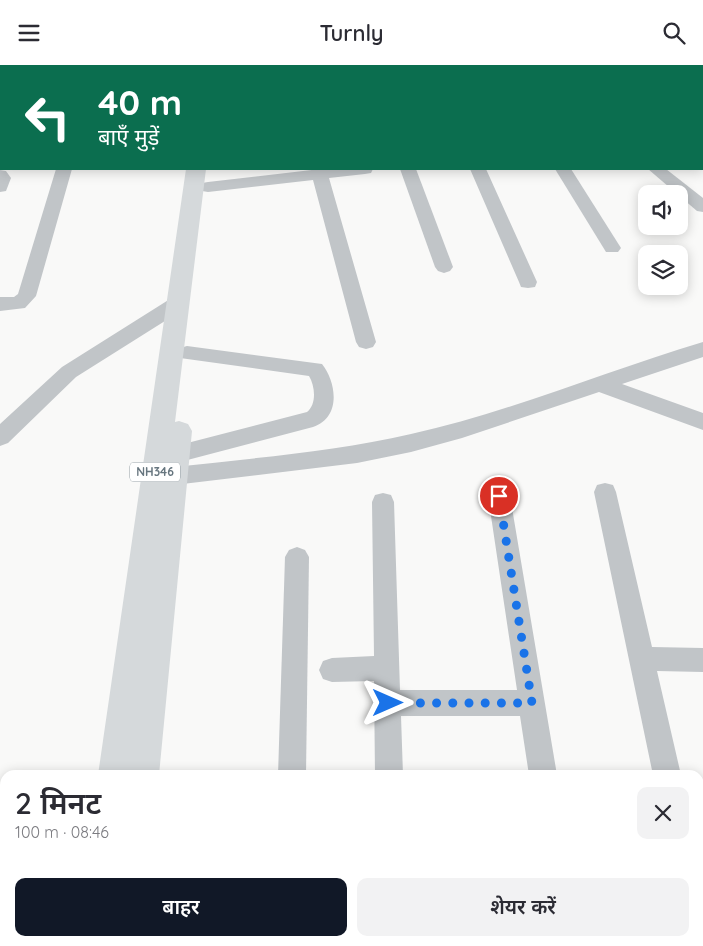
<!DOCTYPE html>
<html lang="hi">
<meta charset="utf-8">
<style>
:root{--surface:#fff;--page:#f2f2f3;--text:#2b2b33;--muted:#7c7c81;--accent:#111827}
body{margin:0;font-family:Quicksand,"Noto Sans Devanagari",sans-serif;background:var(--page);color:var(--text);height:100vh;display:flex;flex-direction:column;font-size:19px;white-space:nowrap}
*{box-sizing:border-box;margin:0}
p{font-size:16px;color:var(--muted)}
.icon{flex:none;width:28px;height:28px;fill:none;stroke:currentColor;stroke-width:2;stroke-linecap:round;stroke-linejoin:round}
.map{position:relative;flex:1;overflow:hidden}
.sheet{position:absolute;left:0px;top:705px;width:704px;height:176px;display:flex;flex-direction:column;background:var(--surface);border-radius:15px 15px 0 0;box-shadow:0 2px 12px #0003}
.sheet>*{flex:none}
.guide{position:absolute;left:0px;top:0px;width:704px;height:105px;box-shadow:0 2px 12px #0003;background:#0b6e4f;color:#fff;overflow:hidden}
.controls{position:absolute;left:638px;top:120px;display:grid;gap:10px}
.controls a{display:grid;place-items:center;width:50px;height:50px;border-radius:10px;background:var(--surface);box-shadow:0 2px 12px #0003;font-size:25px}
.pin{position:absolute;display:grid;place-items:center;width:42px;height:42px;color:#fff;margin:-21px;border:2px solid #fff;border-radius:50%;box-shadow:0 1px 5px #0007}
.me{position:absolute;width:55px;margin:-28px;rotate:90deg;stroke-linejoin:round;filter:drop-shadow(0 0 4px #0008)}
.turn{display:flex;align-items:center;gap:18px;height:105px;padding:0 15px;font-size:22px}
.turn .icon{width:65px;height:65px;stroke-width:2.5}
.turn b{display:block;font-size:35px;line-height:42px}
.round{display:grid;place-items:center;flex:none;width:52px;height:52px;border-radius:10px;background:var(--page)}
.overview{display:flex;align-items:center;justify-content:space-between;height:85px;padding:0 15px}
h1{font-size:30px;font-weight:600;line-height:38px}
.action{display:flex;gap:10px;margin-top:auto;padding:10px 15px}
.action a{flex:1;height:58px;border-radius:10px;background:var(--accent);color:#fff;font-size:20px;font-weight:600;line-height:58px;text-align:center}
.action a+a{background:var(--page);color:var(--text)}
header{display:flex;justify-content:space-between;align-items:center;height:65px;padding:0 15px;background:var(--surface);font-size:22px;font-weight:600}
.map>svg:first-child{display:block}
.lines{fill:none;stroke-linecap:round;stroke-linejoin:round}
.minor{fill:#c1c5c8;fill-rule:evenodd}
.highway{fill:#d5d9db;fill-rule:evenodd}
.route{stroke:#1a73e8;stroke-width:9;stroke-dasharray:0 16.2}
.labels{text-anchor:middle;stroke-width:5;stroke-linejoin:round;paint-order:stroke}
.shield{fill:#fff;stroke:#959fa5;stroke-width:1}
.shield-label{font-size:12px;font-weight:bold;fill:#67767f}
</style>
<header><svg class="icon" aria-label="menu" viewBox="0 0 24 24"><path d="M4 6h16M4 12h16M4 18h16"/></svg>Turnly<svg class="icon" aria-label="search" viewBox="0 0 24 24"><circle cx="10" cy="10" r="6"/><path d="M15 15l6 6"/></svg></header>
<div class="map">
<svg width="703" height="881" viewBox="0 0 703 881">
<rect width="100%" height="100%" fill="#f9f9f8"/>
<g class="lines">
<g class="minor">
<rect x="435" y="0" width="14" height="1"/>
<path d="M517 0H533V1H518Z"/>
<path d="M615 0H630V1H616Z"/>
<rect x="0" y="25" width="1" height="8"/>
<rect x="702" y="59" width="1" height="10"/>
<rect x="0" y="60" width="1" height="10"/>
<path d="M56 104H72L36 231 25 243 0 246V232H14L18 229Z"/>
<path d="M320 104H373L371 108 365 109 329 113 376 277 373 282 366 284 359 282 356 277 313 115 208 127 202 126 200 122 202 118 208 117Z"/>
<path d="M400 104H416L453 202 450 206 444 208 438 206 435 202Z"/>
<path d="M470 104H486L537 217 535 222 528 223 521 222 519 217Z"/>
<path d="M555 104H571L621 183 618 187H606Z"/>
<path d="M648 104H666L703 133V147L697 146Z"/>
<path d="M0 105 6 106 11 113 6 126 0 127Z"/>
<path d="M177 232 184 234 186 239 184 244 76 312 8 378 0 381V359L62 302 170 234Z"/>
<path d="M703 277V292L622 319 703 348V365L599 327 462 373 411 387 357 398 174 420 166 417 163 411 166 405 174 402C253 393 333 387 411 369 510 347 606 306 703 277Z"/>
<path d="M187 281 322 299C337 318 341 353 313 362L176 398 168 395 165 389 168 383 307 347C317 339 315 321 309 311L180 293 177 288 180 283Z"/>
<path d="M605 418 613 420 616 427 652 582 703 583V607L657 606 681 710H653L594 427 597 420Z"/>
<path d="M499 422 507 424 510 431 557 710H529L520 651H401L403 710H375L374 616 332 617 323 614 319 605 323 596 332 593 374 591 372 437 375 430 383 428 391 430 394 437 400 625H517L488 431 491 424Z"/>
<path d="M297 482 305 485 309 492 306 710H278L285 492 289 485Z"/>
<rect x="699" y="751" width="4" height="28"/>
<path d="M699 833 703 835V880L694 876H699Z"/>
<rect x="274" y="876" width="30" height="5"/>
<rect x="381" y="876" width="30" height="5"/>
<path d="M553 876H583L584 881H554Z"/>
</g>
<g class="highway">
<path d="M186 104H206L175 357 179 356 188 359 192 366 159 710H98Z"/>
<path d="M77 876H143L142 881H76Z"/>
</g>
</g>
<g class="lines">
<path class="route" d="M388 638H532L499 431"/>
</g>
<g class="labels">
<rect class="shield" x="130" y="397.5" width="50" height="19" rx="4"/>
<g class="shield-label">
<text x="155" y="411">NH346</text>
</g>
</g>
</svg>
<div class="controls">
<a><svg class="icon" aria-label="sound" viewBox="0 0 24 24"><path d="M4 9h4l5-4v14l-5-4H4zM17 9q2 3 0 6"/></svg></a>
<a><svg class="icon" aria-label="layers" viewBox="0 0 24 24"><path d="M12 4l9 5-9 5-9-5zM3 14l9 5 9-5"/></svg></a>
</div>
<div class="pin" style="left:499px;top:431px;background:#d93025"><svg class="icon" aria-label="arrive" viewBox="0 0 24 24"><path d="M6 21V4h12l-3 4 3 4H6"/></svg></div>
<svg class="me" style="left:388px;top:638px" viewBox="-20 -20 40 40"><path d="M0-17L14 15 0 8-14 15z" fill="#1a73e8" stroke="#fff" stroke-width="4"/></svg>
<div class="guide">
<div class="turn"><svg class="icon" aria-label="left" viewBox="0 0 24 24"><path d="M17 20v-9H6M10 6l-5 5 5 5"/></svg><div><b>40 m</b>बाएँ मुड़ें</div></div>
</div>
<section class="sheet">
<div class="overview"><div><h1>2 मिनट</h1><p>100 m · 08:46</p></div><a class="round"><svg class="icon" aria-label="close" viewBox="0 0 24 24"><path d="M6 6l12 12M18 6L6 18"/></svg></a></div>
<div class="action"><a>बाहर</a><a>शेयर करें</a></div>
</section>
</div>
